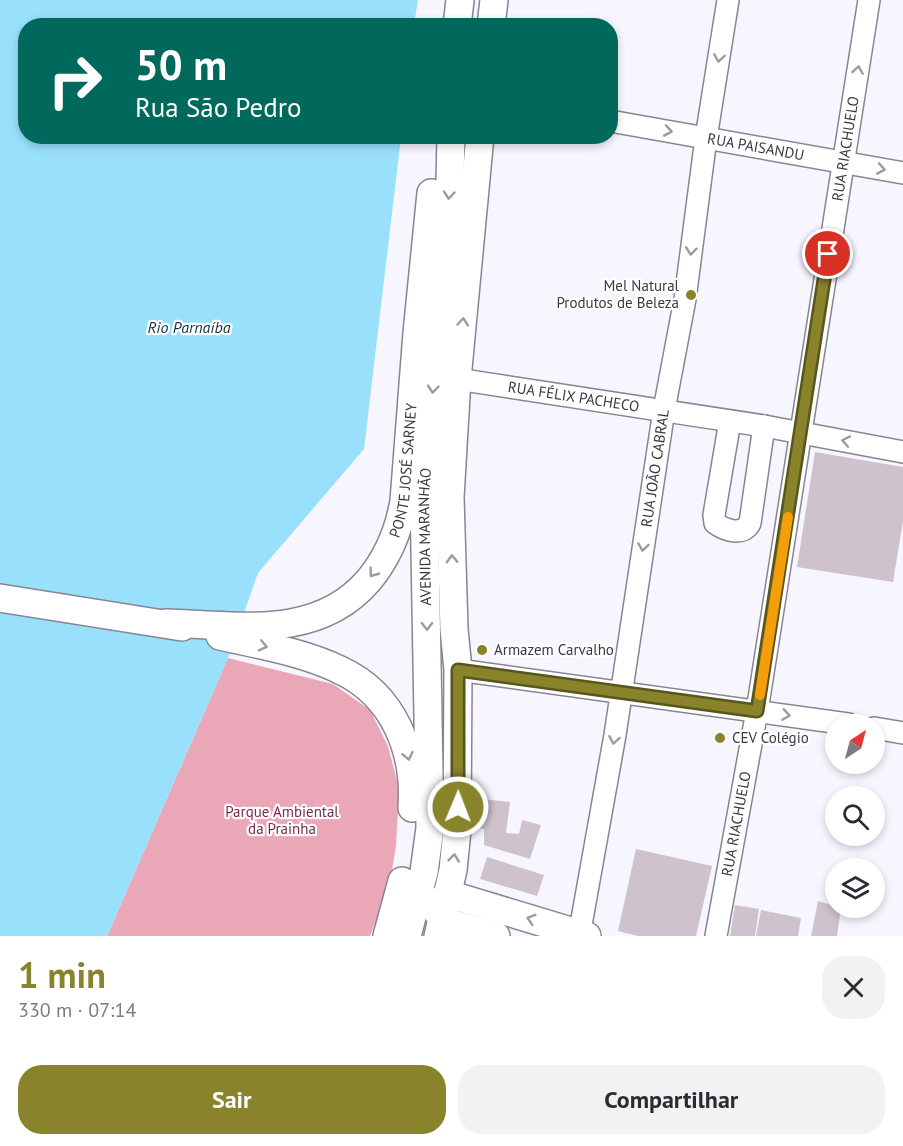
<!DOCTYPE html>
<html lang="pt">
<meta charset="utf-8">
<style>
:root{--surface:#fff;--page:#f2f2f3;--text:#2b2b33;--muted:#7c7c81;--accent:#89832b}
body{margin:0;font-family:"PT Sans",sans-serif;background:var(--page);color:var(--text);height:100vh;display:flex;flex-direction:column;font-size:22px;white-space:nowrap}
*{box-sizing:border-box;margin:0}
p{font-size:20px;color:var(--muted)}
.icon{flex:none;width:33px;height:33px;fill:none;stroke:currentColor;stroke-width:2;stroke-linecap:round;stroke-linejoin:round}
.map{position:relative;height:936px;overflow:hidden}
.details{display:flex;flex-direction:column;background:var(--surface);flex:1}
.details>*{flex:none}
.banner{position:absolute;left:18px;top:18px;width:600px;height:126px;border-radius:24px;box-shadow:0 3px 9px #0003;background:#00695c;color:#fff;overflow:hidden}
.needle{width:39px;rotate:36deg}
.tools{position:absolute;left:825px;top:714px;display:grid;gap:12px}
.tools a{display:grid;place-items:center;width:60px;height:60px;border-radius:50%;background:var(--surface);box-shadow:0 3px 9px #0003;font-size:30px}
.pin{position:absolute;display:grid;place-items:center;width:51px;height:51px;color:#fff;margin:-26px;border:3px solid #fff;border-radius:50%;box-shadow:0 2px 6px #0007}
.me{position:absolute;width:66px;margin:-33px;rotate:1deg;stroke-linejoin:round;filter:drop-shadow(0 0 4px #0008)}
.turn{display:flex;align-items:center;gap:21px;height:126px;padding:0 18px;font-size:27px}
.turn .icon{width:78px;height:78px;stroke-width:2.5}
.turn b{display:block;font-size:42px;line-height:51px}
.round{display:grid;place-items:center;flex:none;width:63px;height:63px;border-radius:24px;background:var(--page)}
.overview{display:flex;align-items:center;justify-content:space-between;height:102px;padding:0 18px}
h1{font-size:36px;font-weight:800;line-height:45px;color:var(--accent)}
.cta{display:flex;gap:12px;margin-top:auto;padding:12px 18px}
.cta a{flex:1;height:69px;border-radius:24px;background:var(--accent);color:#fff;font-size:24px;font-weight:800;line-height:69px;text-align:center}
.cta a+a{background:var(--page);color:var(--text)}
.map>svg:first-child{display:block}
.forest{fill:#eaa7b8}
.water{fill:#99e0fd}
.building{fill:#cec2cd}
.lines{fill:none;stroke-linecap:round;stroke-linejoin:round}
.minor-casing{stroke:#878592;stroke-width:24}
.major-casing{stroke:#878592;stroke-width:30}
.minor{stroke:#fff;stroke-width:21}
.major{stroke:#fff;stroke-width:27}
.oneway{stroke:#9c9c9f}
.route-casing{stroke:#59551c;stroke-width:15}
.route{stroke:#89832b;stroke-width:10}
.slow{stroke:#f59e0b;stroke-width:10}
.poi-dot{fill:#89832b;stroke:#fff;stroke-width:2}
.labels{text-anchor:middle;stroke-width:4.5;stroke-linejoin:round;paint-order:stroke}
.street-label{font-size:15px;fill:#3a393f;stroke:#fff}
.poi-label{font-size:15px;fill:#3a393f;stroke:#fff;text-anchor:start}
.park-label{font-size:15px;fill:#7b2d47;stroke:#fff}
.water-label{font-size:16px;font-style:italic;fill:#133441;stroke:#fff}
</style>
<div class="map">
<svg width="903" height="936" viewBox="0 0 903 936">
<rect width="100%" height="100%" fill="#f7f5fe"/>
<path class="forest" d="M228 658 333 684 370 710 388 746 399 789 396 846 392 871 383 902 370 936H107Z"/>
<path class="water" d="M0 0H418L414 25 26 26V136L401 137 364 449 258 573 228 658 107 936H0Z"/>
<g class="building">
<path d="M815 452 903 467V521L893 582 797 567Z"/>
<path d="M482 799 510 802 506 833 519 834 522 820 541 825 530 859 484 845V829L479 828Z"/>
<path d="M636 849 712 866 696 936H638L618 931Z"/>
<path d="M487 857 544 875 537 896 480 879Z"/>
<path d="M818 901 841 908 837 936H811Z"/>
<path d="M735 905 759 909 755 936H730Z"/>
<path d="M761 910 801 918 798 936H756Z"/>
</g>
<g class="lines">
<defs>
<g id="minor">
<path id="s1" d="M610 121 903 173"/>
<path id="s2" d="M457 379 764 426 903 452"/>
<path d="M730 421 714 515 715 523C726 531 743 536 750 523L764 426"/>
<path d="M458 670 848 724"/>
<path d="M874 728 903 733"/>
<path id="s3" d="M579 936 615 735 664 410 685 299 706 138 728 0"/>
<path id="s4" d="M716 936 757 711 869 0"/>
</g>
<g id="major">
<path d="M457 26 460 0"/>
<path d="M491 26 494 0"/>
<path d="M0 598 182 627"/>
<path id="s5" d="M166 623C237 625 317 641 369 580 388 557 399 530 404 501L417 333 431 193"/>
<path d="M220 636C259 645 303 652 340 670 394 695 416 751 412 808"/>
<path d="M433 905 443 921 496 936"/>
<path d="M434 906 448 894 587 936"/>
<path d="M387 936 402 881"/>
<path id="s6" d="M407 936 424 872 430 828 424 495 450 180 451 136"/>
<path d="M438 936 453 870 457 830 458 670 454 629 450 497 457 379 480 136"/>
</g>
</defs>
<use href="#minor" class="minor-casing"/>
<use href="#major" class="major-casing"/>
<use href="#minor" class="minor"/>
<use href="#major" class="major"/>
</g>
<defs><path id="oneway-chevron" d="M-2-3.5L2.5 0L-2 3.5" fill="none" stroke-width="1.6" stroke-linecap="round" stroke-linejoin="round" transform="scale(1.5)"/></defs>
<g class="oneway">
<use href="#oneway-chevron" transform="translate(719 58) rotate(99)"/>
<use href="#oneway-chevron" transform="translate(858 70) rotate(-81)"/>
<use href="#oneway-chevron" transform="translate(668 131) rotate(10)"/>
<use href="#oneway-chevron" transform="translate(881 169) rotate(10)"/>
<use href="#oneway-chevron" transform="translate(449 195) rotate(95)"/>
<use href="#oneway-chevron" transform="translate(691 251) rotate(97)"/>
<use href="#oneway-chevron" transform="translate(463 322) rotate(-85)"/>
<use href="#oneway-chevron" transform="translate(433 389) rotate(95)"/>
<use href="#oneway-chevron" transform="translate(846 441) rotate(-169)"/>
<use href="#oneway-chevron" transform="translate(643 547) rotate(99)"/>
<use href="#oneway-chevron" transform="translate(452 559) rotate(-92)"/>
<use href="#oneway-chevron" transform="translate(373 573) rotate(127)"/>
<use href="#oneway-chevron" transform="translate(427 626) rotate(89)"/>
<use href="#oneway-chevron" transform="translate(263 646) rotate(13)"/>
<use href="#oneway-chevron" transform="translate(786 715) rotate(8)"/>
<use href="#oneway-chevron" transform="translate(614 740) rotate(100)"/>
<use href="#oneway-chevron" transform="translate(408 756) rotate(78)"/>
<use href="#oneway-chevron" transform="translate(454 858) rotate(-84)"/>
<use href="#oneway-chevron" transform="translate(531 919) rotate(-163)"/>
</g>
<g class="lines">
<defs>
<path id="route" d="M458 807V670L757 711 828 254"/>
</defs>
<use href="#route" class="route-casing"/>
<use href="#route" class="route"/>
<path class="slow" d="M760 695 788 517"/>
</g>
<g class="poi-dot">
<circle cx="691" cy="295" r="6"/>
<circle cx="482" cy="650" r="6"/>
<circle cx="720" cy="738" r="6"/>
</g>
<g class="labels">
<g class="street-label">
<text dy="5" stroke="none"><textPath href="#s1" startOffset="148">RUA PAISANDU</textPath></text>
<text dy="5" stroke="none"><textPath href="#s4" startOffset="798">RUA RIACHUELO</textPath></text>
<text dy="5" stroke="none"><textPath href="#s2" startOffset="118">RUA FÉLIX PACHECO</textPath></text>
<text dy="5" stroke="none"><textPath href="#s3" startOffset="474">RUA JOÃO CABRAL</textPath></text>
<text dy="5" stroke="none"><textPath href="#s5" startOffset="334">PONTE JOSÉ SARNEY</textPath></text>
<text dy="5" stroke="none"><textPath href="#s6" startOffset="402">AVENIDA MARANHÃO</textPath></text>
<text dy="5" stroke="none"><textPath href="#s4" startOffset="114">RUA RIACHUELO</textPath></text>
</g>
<g class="poi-label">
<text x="679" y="291" text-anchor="end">Mel Natural<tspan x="679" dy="17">Produtos de Beleza</tspan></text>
<text x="494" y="655">Armazem Carvalho</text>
<text x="732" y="743">CEV Colégio</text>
</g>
<g class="park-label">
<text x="282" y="817">Parque Ambiental<tspan x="282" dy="17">da Prainha</tspan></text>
</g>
<g class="water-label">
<text x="189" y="333">Rio Parnaíba</text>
</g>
</g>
</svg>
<div class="tools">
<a><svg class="needle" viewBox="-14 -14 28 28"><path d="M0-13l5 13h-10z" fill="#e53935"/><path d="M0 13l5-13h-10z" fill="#7c7c81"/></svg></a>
<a><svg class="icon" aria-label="search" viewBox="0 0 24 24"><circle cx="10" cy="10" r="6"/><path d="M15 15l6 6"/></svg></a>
<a><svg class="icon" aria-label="layers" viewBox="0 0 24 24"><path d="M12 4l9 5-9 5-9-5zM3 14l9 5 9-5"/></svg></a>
</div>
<div class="pin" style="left:828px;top:254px;background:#d93025"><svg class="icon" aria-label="arrive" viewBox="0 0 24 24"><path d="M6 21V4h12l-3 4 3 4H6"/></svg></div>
<svg class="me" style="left:458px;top:807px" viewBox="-20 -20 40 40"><circle r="17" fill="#89832b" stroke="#fff" stroke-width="3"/><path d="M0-11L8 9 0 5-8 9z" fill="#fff"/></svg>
<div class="banner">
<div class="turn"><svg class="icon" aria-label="right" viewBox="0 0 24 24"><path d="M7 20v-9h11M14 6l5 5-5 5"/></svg><div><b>50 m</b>Rua São Pedro</div></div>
</div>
</div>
<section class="details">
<div class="overview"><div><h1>1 min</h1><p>330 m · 07:14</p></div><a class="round"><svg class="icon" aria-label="close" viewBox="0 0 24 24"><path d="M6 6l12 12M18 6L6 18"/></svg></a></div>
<div class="cta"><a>Sair</a><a>Compartilhar</a></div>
</section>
